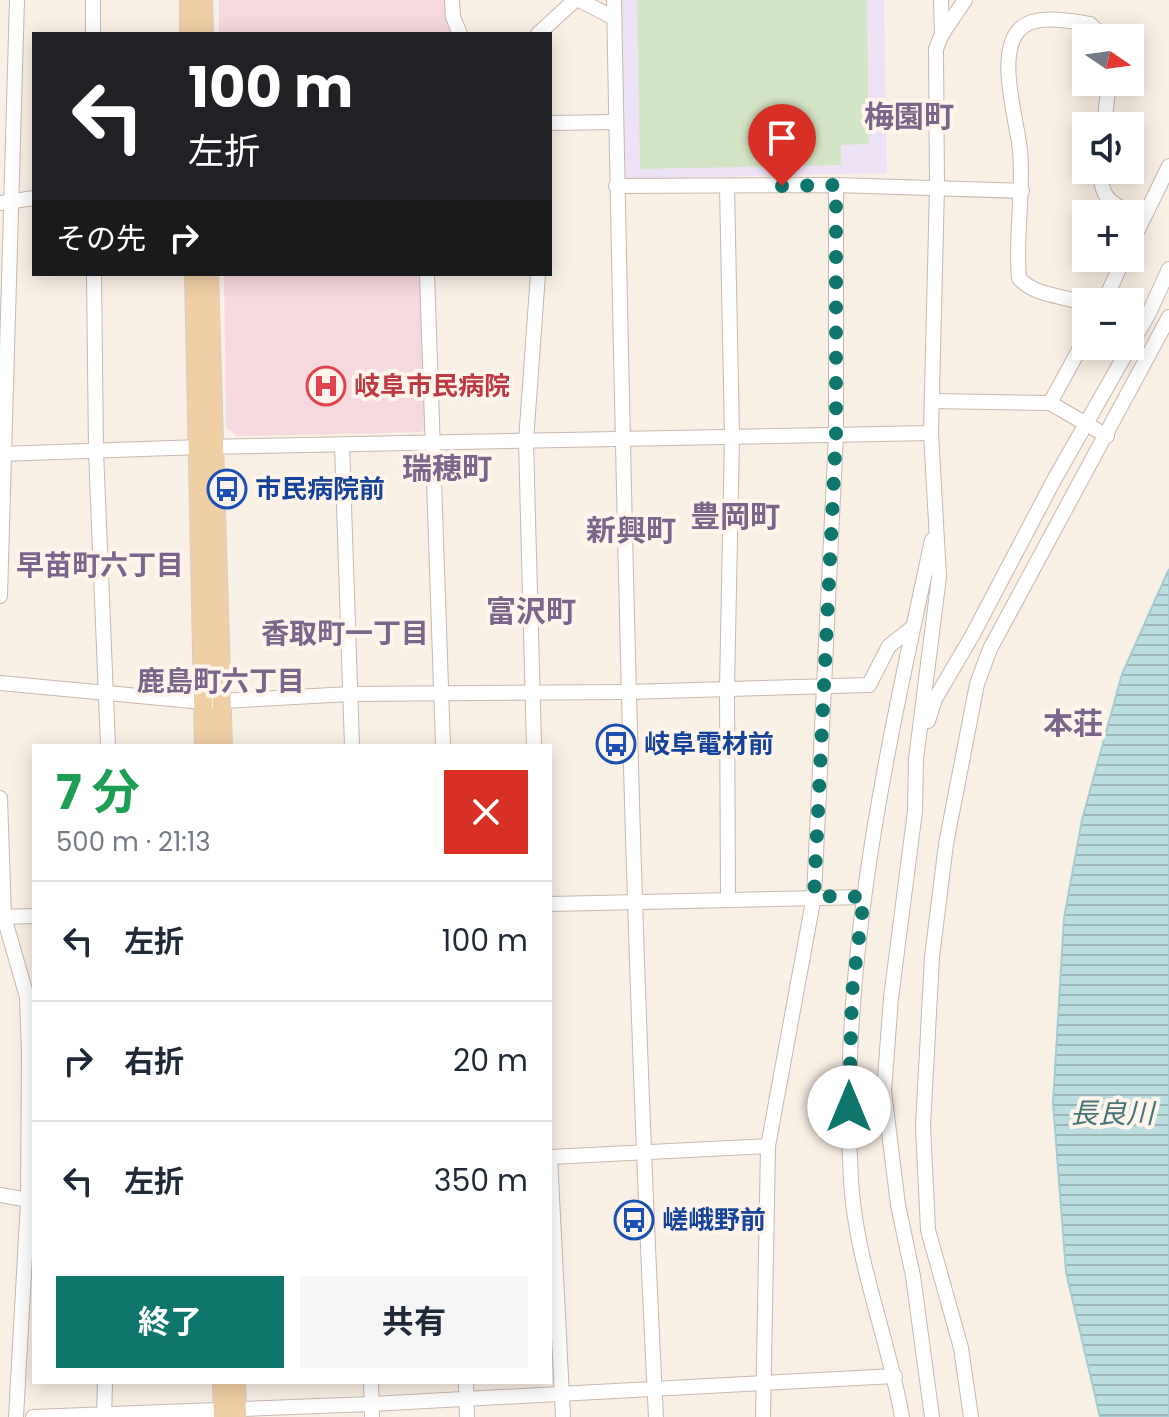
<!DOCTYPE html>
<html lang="ja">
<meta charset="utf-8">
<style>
:root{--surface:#fff;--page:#f6f6f7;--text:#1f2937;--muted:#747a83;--line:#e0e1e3;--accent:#0f766e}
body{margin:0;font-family:Poppins,"Noto Sans JP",sans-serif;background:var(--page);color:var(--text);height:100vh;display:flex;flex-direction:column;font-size:30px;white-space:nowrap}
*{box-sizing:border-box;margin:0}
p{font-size:26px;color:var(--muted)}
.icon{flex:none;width:44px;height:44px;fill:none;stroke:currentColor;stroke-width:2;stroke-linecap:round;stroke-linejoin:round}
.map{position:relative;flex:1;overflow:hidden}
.details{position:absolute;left:32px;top:744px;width:520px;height:640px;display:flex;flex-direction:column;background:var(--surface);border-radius:0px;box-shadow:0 4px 20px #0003}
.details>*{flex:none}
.top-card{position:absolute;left:32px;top:32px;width:520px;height:244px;border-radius:0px;box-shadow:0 4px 20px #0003;background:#202124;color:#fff;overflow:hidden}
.needle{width:52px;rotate:103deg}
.fabs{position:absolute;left:1072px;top:24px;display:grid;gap:16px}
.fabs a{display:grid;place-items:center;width:72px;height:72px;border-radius:0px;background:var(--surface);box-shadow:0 4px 20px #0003;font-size:40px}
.pin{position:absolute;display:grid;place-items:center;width:68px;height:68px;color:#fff;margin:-82px -34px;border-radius:50% 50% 50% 0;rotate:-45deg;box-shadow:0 0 8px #0007}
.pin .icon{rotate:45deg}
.me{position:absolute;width:88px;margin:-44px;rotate:0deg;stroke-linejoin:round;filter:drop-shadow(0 0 6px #0008)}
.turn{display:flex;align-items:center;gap:28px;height:168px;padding:0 24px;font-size:36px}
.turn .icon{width:104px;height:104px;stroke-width:2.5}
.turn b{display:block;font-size:56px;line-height:68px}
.then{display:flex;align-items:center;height:76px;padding:0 24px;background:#0003;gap:16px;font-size:30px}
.round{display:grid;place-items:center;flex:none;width:84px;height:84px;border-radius:0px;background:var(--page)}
.summary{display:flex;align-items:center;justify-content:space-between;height:136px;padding:0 24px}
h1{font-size:48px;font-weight:700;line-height:60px;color:#1e9e55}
.primary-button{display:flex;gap:16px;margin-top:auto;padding:16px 24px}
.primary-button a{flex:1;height:92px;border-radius:0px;background:var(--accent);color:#fff;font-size:32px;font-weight:700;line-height:92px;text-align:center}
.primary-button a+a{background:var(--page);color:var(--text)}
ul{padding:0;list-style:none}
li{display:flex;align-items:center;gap:24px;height:120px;padding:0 24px;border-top:2px solid var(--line)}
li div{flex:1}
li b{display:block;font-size:30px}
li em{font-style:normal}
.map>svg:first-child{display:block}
.education{fill:#ede2f5}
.medical{fill:#f6d9df}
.green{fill:#d4e5c5}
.water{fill:url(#water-rules);stroke:#a4cdd1;stroke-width:2}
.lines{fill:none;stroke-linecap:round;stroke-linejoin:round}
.minor-casing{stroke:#c9b7ad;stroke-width:16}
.major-casing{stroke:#d4cdca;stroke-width:20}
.minor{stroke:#fff;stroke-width:14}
.major{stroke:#f0cfa5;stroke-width:18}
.route{stroke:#0f766e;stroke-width:14;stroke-dasharray:0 25.2}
.labels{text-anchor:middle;stroke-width:8;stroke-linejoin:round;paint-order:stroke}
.health-label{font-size:26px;font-weight:bold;fill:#be3a42;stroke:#fdf4eb;text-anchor:start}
.transit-label{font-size:26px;font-weight:bold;fill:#164399;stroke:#fdf4eb;text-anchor:start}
.neighbourhood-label{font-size:28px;font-weight:bold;fill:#7b668b;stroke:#fdf4eb}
.water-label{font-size:28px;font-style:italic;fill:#477479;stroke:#fdf4eb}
.quarter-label{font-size:30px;font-weight:bold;fill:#7b668b;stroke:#fdf4eb}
</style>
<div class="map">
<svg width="1169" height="1417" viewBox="0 0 1169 1417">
<defs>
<pattern id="water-rules" width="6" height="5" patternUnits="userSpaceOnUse" patternTransform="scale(2)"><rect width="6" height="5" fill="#bcdee0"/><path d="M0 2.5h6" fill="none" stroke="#9db7b8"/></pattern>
</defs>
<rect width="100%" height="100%" fill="#f9f0e5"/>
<path class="education" d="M620 0H884L887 173 624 179Z"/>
<g class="medical">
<path d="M219 0H449L454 34H219Z"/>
<path d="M224 274H423L427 426 422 432 237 436 226 427Z"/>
</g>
<path class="green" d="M637 0H867L869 144 841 145V165L640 169Z"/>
<path class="water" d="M1169 569V1417H1100L1066 1272 1053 1103 1064 918 1082 820 1122 674Z"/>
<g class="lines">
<defs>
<g id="minor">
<path d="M93 0V34"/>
<path d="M452 0 453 17 460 34"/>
<path d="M579 0 614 18"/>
<path d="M614 0C623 473 632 945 656 1417"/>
<path d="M941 0 942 34"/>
<path d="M538 34 575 0"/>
<path d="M550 123 615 122"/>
<path d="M1104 126 1109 82"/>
<path d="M1100 170C1101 205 1116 204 1143 219"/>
<path d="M616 186 836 185 1022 191"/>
<path d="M727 186 732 436 727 689 728 898"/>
<path d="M0 203 34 198"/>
<path d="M1130 246 1169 166"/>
<path d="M94 274 96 451 108 746"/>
<path d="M427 274 443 746"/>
<path d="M1104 302 1124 258"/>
<path d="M1086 304C1064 295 1035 297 1019 278 1015 235 1024 193 1020 150 1017 120 996 55 1019 30 1034 13 1071 21 1090 24L1105 38"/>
<path d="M932 401 1050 403 1107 436"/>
<path d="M1050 403 1086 337"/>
<path d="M342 445 352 746"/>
<path d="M0 454 200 447 931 433"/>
<path d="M0 596 17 0"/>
<path d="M0 683 203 702 350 694 627 692 869 685 889 646 913 627"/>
<path d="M928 721 935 699 972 636 1054 480 1149 313 1169 269"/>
<path d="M534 746 526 441 538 274"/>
<path d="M0 798 4 917 27 997 29 1052 28 1201 16 1417"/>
<path d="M550 904 864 897"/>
<path d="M0 917 34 916"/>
<path d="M550 1157 563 1417"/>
<path d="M550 1157 768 1146"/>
<path d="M0 1195 34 1201"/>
<path d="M371 1382 372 1417"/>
<path d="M466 1382 467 1417"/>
<path d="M33 1417 371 1404 895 1376"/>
<path d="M104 1417 105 1382"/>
<path d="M763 1417 768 1146 814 896 836 434V185"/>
<path d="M902 1417C888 1337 856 1262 851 1181 838 964 887 750 932 540"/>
<path d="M932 1417 913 1276 898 1205 884 1091 891 998 915 811 916 759 939 577 931 433 937 187 936 49 942 34 965 0"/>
<path d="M971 1417 961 1348 928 1230 923 1126 932 957 946 844 977 684 990 649 1169 317"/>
</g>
<g id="major">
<path d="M189 0V34"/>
<path d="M203 0 204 34"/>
<path d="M194 274 204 746"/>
<path d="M209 274 223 746"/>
<path d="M222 1382 223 1417"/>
<path d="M236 1382 237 1417"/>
</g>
</defs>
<use href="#minor" class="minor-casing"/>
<use href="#major" class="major-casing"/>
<use href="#minor" class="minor"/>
<use href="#major" class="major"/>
</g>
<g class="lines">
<path class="route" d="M782 186 836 185V434L814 896 864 897 852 993 849 1107"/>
</g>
<defs>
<symbol id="hospital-ring" viewBox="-11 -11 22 22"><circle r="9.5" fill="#fdf4eb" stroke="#e0444e" stroke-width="1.5"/><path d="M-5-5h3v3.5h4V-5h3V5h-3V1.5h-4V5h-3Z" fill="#e0444e"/></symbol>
<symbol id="bus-ring" viewBox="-11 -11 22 22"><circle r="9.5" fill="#fdf4eb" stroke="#1a4fb4" stroke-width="1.5"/><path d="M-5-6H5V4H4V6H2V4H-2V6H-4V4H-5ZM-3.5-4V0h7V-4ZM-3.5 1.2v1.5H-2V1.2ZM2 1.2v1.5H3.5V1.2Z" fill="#1a4fb4"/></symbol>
</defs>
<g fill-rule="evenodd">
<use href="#hospital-ring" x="304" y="364" width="44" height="44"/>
<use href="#bus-ring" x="205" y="467" width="44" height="44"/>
<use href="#bus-ring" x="594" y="722" width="44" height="44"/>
<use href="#bus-ring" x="612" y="1198" width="44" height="44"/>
</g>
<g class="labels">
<g class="health-label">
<text x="354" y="395">岐阜市民病院</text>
</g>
<g class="transit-label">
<text x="255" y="498">市民病院前</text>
<text x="644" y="753">岐阜電材前</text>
<text x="662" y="1229">嵯峨野前</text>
</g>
<g class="neighbourhood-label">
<text x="100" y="575">早苗町六丁目</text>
<text x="345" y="643">香取町一丁目</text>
<text x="221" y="691">鹿島町六丁目</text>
</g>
<g class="water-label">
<text x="1112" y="1123">長良川</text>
</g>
<g class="quarter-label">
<text x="909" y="127">梅園町</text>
<text x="447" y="479">瑞穂町</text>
<text x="735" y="527">豊岡町</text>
<text x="631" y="541">新興町</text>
<text x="531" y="622">富沢町</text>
<text x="1073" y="734">本荘</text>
</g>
</g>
</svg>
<div class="fabs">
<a><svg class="needle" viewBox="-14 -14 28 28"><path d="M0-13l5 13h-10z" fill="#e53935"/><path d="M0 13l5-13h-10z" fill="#747a83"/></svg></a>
<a><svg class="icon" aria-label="sound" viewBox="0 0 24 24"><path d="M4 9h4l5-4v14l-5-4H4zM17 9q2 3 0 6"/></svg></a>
<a>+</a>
<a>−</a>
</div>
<div class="pin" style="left:782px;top:186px;background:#d93025"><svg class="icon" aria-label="arrive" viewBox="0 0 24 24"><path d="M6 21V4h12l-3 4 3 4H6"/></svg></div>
<svg class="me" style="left:849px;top:1107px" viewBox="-20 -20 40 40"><circle r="19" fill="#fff"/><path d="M0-13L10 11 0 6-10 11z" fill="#0f766e"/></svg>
<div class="top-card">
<div class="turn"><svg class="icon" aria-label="left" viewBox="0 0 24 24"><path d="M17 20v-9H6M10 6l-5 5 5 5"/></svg><div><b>100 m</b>左折</div></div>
<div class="then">その先<svg class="icon" aria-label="right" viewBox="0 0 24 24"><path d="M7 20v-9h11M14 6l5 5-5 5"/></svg></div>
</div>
<section class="details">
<div class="summary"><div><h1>7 分</h1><p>500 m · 21:13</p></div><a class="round" style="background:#d93025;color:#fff"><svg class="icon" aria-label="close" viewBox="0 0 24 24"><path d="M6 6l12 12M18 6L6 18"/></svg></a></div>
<ul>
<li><svg class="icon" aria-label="left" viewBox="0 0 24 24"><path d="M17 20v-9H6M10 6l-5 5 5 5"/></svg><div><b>左折</b></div><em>100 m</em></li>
<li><svg class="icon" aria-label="right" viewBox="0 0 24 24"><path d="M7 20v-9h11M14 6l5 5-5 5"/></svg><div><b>右折</b></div><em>20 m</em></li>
<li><svg class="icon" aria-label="left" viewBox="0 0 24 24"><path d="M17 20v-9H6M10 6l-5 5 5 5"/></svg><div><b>左折</b></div><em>350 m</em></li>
</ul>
<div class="primary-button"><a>終了</a><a>共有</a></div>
</section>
</div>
